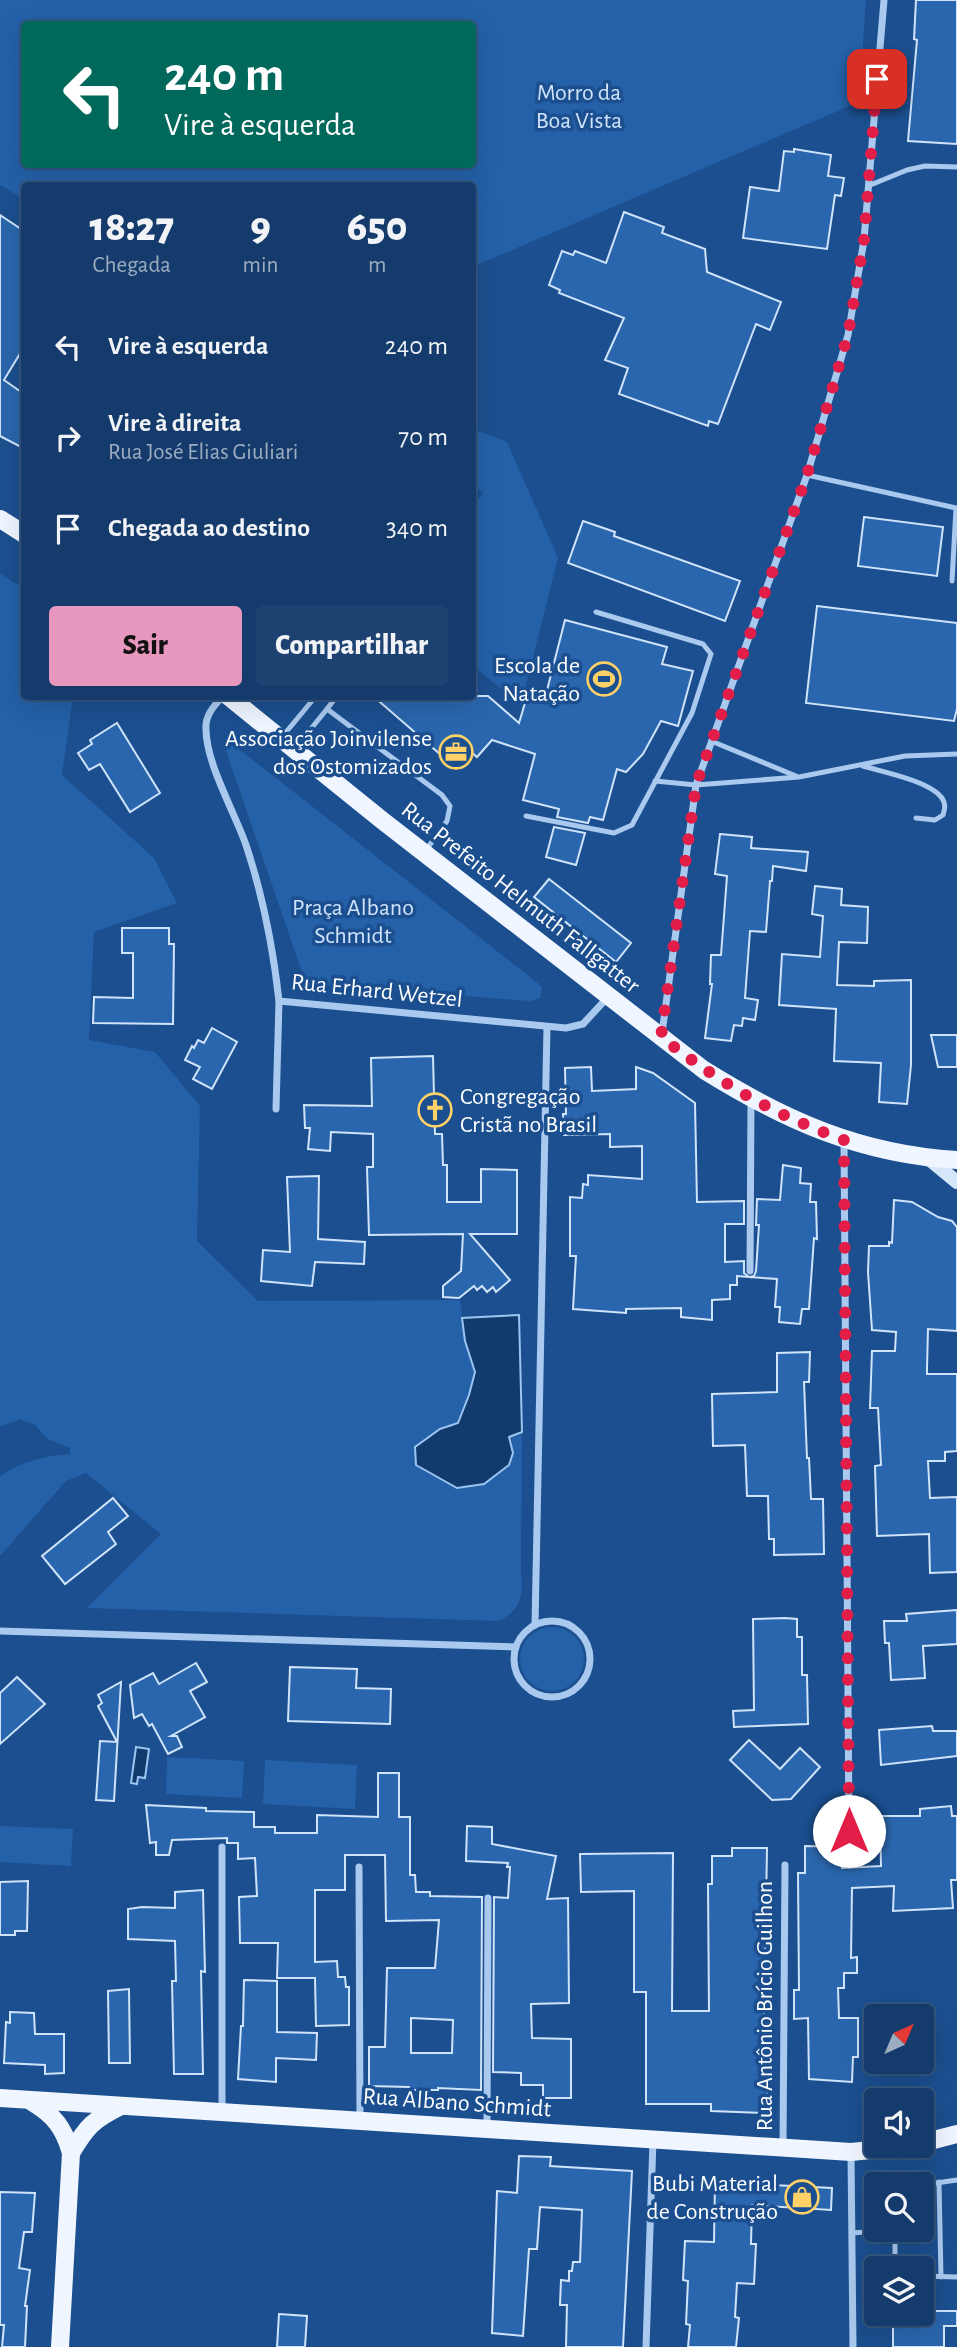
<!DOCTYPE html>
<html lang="pt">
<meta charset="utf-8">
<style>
:root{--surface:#143b6b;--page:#1d4271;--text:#f1f3f6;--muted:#9dadc1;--line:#33557e;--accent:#e797bd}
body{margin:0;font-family:"Alegreya Sans",sans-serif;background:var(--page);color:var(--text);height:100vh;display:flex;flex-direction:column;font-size:26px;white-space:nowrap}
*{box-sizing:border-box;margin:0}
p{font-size:23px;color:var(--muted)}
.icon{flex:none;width:38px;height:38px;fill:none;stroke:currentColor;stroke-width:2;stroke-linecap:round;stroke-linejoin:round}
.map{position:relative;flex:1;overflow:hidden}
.sheet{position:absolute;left:21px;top:182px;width:455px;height:518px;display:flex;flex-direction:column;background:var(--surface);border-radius:7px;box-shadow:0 7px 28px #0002,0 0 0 2px var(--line)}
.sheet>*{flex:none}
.top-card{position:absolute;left:21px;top:21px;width:455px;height:147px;border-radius:7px;box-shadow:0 7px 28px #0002,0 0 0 2px var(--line);background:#00695c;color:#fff;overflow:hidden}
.needle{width:46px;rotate:44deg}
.buttons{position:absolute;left:864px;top:2004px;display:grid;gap:14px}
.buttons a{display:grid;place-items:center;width:70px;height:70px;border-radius:7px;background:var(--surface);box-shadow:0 7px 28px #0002,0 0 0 2px var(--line);font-size:35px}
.pin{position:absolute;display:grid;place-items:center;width:60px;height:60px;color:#fff;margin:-30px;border-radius:14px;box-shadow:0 4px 10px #0006}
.me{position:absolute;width:77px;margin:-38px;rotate:0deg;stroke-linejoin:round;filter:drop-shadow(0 0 5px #0008)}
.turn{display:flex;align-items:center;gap:24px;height:147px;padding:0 28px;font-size:32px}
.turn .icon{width:91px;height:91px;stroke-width:2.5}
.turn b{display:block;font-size:49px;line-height:60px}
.eta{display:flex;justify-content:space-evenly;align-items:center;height:119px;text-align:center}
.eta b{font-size:42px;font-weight:800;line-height:49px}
.action{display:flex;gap:14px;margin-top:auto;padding:14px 28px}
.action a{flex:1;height:80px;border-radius:7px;background:var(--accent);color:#111;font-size:28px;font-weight:800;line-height:80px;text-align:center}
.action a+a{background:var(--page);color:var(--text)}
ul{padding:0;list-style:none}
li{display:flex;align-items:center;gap:21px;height:91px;padding:0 28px}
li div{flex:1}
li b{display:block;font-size:26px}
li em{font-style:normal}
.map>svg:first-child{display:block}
.green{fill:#2461a8;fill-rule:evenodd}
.water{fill:#123a6d;stroke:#9cc4f0;stroke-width:2}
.building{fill:#2a66ad;stroke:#cfe3fa;stroke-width:2;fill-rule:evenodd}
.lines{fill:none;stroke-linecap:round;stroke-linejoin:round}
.lane{stroke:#a9c9ee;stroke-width:5}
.street{stroke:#a9c9ee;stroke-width:7}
.secondary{stroke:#d6e6fa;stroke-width:14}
.primary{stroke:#f0f6ff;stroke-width:18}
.route{stroke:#e11d48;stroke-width:12;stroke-dasharray:0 21.6}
.labels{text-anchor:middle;stroke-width:7;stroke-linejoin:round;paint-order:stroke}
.park-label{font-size:24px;fill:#cfe3fa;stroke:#1b4f8f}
.poi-label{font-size:24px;fill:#fff;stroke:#1b4f8f;text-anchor:end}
.street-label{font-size:24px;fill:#fff;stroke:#1b4f8f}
</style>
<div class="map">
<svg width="957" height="2347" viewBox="0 0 957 2347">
<rect width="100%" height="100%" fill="#1b4f8f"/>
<g class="green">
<path d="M0 0H866L859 102 477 265 473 273 472 186H24V199L0 185ZM472 24V164H24V24Z"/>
<path d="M473 429 507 442 558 558 521 705 473 666V506L483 493 473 484Z"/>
<path d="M0 573 24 589V696L73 697 62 775 154 858 177 903 94 932 89 1040 155 1052 200 1106 197 1241 258 1301 460 1300 465 1341 475 1372 469 1395 458 1423 440 1429 513 1453 509 1437 522 1432 521 1570C523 1594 523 1609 499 1621L87 1608 161 1534 86 1473 66 1481 0 1556V1476C22 1462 44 1455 70 1454V1448L48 1439 35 1425 20 1419 0 1427Z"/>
<path d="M229 745 235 746 539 984 542 988 540 998 531 1001 323 985 309 981 301 969 226 751Z"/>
<circle cx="552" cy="1659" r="32"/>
<path d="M167 1757 244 1761 242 1798 166 1794Z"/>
<path d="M265 1760 357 1765 355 1809 263 1804Z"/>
<path d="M0 1826 73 1829 71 1866 0 1862Z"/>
</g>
<g class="water">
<path d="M519 1315 522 1432 509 1437 513 1453 509 1465 484 1484 457 1488 416 1465 415 1447 440 1429 458 1423 469 1395 475 1372 465 1341 462 1318Z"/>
<path d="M136 1747 149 1749 145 1778 138 1777 137 1784 131 1783Z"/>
</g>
<g class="building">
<path d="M916 0H957V144L908 141 917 40 914 39Z"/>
<path d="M794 149 831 155 828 176 844 178 841 196 835 195 827 249 743 238 750 187 779 191 784 151 794 152Z"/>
<path d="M624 212 664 227 662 233 705 249 707 272 781 302 770 330 756 324 718 424 709 421 708 426 619 394 628 368 605 360 624 318 559 293 560 290 549 285 562 251 573 255 575 251 606 263Z"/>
<path d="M0 215 24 231V347L4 380 24 394V437L19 446 0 436Z"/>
<path d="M864 517 943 527 937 576 858 566Z"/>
<path d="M583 521 615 532 614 536 740 581 725 621 568 563Z"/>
<path d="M817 606 957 623V709L954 721 806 703Z"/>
<path d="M565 620 667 647 662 664 693 671 678 726 661 721 643 754 626 772 617 769 603 820 590 817 588 823 557 817 559 809 523 800 535 754 492 740 477 757 466 748 456 760 445 750 441 755 373 696H488L519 723 528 693 545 698Z"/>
<path d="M117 723 160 793 130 812 100 764 89 770 78 753 92 744 90 740Z"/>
<path d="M554 827 585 833 576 865 546 857Z"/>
<path d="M720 834 752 837 751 848 808 852 806 871 773 866 772 881H770L766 932 750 931 745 998 758 1000 755 1020 743 1018 742 1026 734 1025 731 1041 705 1038 712 984H710L711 955H721L727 876 715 874Z"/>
<path d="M549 879 631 943 616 962 534 897Z"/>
<path d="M815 886 842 889 841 905 868 907 867 943 839 942 837 985 874 986V981L911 980V1065L907 1104 879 1102 881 1063 834 1061 836 1009 779 1005 782 954 820 957 823 916 812 914Z"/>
<path d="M122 928H169V944H174L173 1024 93 1023 94 997 133 998V953H122Z"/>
<path d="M212 1028 237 1042 212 1089 193 1079 200 1067 185 1060 192 1046 194 1048 198 1040 204 1043Z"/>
<path d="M931 1035H957V1067H938Z"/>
<path d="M433 1056 435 1134H442L443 1165H447V1202H481V1169L517 1170V1234H470L510 1280 496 1292 493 1287 487 1292 482 1286 477 1290 474 1286 459 1298 443 1297V1286L461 1271 463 1234 369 1235 367 1167H373V1134L331 1132 330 1151 308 1149 310 1128H305L304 1105 372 1106 371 1058Z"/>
<path d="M591 1067 592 1091 636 1089V1067L653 1073 695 1103 697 1202 744 1201V1224H725V1262L744 1261V1273L749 1277 737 1276V1285H730V1299L712 1300V1320L681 1317V1308L626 1309V1313L573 1309 576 1256H570V1197L582 1198 583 1184 588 1185V1175L642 1179V1146L610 1147V1134L564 1135 563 1114H566L565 1068Z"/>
<path d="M783 1165 801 1168 800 1183 811 1184 810 1202H816L817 1239 814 1238 809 1309H802L800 1324 779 1322 780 1307H775L777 1279 749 1277 754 1276 756 1271 759 1225H756L757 1199 780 1200Z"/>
<path d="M319 1176 318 1239 365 1242 364 1264 315 1262 312 1286 261 1281 263 1250 290 1252 287 1177Z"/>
<path d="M894 1200 912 1202 938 1217 952 1221 957 1227V1331L928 1329 927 1369V1374H957V1451L945 1452V1461H928L930 1498 957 1497V1572L930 1573 929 1534 877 1536 875 1466 881 1465 878 1408H870L872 1351H895L896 1332 872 1330 868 1272 869 1246H889V1242L892 1243Z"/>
<path d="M810 1352 809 1382H804L807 1458H809L811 1499H823L824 1554 774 1555V1539H769L768 1496H747L745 1445 713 1446 712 1394 777 1392V1353Z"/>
<path d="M113 1498 128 1516 108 1532 116 1544 65 1584 42 1556Z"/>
<path d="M957 1610V1644L923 1646 925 1678 891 1680 889 1643H885L884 1621H907L906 1614Z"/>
<path d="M785 1618 797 1619V1637H802V1675H807L808 1724 734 1727 733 1711 754 1710 753 1619Z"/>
<path d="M196 1663 207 1682 190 1691 205 1717 171 1736H177L182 1747 168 1754 152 1724 149 1726 142 1714 134 1718 130 1685 153 1673 159 1684Z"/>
<path d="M290 1667 357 1669 356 1688 391 1689 390 1724 288 1721Z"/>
<path d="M17 1677 45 1704 0 1744V1693Z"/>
<path d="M121 1682 114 1801 96 1800 100 1741 117 1742 98 1706 102 1703 98 1695Z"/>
<path d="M932 1726 933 1731H957V1756L881 1765 879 1730Z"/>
<path d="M749 1740 780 1769 800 1748 820 1767 791 1799 772 1800 730 1760Z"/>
<path d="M378 1773H399V1817H410V1875H415L416 1892H430V1896L482 1897 481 2090 438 2088V2090H409V2087L369 2086V2047H385L387 1968H435L439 1920 386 1921 385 1855H345V1890H315V1962L337 1961 338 1977H345L346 1987H349V2025L316 2026 315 1978H277L278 1943H240L239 1897 257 1896 255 1858 238 1859V1843H227V1838L172 1840 169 1855H156V1842L150 1843 146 1805 206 1808V1811L254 1812V1827H275V1833H317V1815L378 1817ZM411 2018 453 2020 452 2053H411Z"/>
<path d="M951 1806 952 1816H957V1880H951L953 1908 893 1911 894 1886 852 1888 851 1958 857 1957V1973H844V1988H838L839 2018H858V2057H853L852 2082 809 2079 808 2018 794 2019V1990H799L798 1873H805V1846L842 1847V1868L881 1866 880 1816H920V1809Z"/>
<path d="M467 1826 492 1827V1844L556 1856 547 1899 568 1898 569 2003 531 2004 532 2038 571 2039V2098H543V2085H521V2073L493 2072 494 1897 508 1898 510 1867H507L508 1863 466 1861Z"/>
<path d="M732 1848H767L764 2025 771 2026 767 2113 711 2111V2104H646V1992H634V1891L581 1892 580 1854 673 1853 672 2011H709L708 1884H712V1856H732Z"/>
<path d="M28 1881 27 1931H15V1935H0V1882Z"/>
<path d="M203 1890 205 1972 201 1971 203 2074H174L172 1981H176L175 1941 128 1939V1909L142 1907 175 1908V1892Z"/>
<path d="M244 1980 277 1981V2032L317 2033 316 2060 276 2058V2082L238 2079 241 2026H243Z"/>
<path d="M129 1989 130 2063H109L108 1991Z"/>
<path d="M10 2012 34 2013 35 2034H64V2073L45 2074V2065L4 2063 6 2022 10 2023Z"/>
<path d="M519 2156 551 2157 550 2166 632 2171 623 2347H566L567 2305H560L561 2280 569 2281V2271H572L573 2262H580L582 2210 540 2207 537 2249H529L523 2336 492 2333 497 2191 517 2193Z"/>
<path d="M715 2179 752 2180V2184L832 2188 831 2210 752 2205 751 2244H756L754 2284 737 2283 735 2317 739 2318 736 2347H688L690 2325 686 2324 688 2281 683 2280 685 2241 714 2242Z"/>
<path d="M0 2192 35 2193 32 2232H24L19 2268 30 2270 25 2306H27L25 2347H2L4 2325H0Z"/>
<path d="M922 2311H957V2326H944V2347H893V2314H922Z"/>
<path d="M279 2314 307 2316 305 2347H277Z"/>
</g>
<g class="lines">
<g class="lane">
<path d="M868 186 907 170 925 166 957 167"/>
<path d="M807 475 956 508 952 581"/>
<path d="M327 709 337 696"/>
<path d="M282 737 316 696"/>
<path d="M711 741 796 776"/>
<path d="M297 746 327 709 442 795 450 806 447 821 426 850"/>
<path d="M863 766C883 772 930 781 942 798 946 804 945 808 943 815L935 820 916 818"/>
<path d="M655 781 696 785 799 777 905 756 957 754"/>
<path d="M526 816 614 833 632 825 692 713 711 654 703 644 596 612"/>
<path d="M939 2182 941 2277"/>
<path d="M922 2185 957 2180"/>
<path d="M895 2230V2268"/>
<path d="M852 2233 891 2230"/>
<path d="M922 2276 957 2277"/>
</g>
<g class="street">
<path d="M223 696C214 706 205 715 206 729 206 763 234 811 246 845 263 896 273 947 279 1001L566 1028 583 1024 608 997"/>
<path d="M662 1033 696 785 807 475 848 335 864 240 884 0"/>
<path d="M276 1109 279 1001"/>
<path d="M844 1140 849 1831"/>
<path d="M750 1271 751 1100"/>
<circle cx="552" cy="1659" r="38"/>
<path d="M535 1625 547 1027"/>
<path d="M0 1631 516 1647"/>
<path d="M222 1847V2112"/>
<path d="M359 1867 360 2120"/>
<path d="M487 2128 488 1898"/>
<path d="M783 2148 785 1865"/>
<path d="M851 2153 853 2347"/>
<path d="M646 2347 653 2141"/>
</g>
<path class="secondary" d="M928 1158 957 1182"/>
<g class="primary">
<path d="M0 519 24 534"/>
<path d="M228 696 383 821 704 1070C786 1121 860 1154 957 1160"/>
<path d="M0 2098 851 2152 910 2146"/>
<path d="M32 2102C54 2115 64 2128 71 2153L60 2347"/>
<path d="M922 2143 957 2134"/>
<path d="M71 2153C87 2126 93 2120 121 2106"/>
</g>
</g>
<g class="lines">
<path class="route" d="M849 1831 844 1140C771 1113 723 1085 661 1037L696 785 807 475 848 335 864 240 877 79"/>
</g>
<defs>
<symbol id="stadium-ring" viewBox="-11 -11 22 22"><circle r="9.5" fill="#1b4f8f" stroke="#ffd166" stroke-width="1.5"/><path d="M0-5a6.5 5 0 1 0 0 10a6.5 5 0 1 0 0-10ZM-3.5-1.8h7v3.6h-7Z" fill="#ffd166"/></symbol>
<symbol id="office-ring" viewBox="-11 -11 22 22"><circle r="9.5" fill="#1b4f8f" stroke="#ffd166" stroke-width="1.5"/><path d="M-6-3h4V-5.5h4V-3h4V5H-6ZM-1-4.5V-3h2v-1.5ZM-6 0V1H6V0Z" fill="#ffd166"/></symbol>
<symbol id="church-ring" viewBox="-11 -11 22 22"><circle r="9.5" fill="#1b4f8f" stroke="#ffd166" stroke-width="1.5"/><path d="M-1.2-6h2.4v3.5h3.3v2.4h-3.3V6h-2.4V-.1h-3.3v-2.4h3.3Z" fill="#ffd166"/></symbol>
<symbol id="shop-ring" viewBox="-11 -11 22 22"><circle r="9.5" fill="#1b4f8f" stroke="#ffd166" stroke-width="1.5"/><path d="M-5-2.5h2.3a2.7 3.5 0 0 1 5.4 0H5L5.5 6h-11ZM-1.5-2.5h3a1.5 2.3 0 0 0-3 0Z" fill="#ffd166"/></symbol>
</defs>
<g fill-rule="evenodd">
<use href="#stadium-ring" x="585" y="660" width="38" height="38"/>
<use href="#office-ring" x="437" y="733" width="38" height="38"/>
<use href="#church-ring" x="416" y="1091" width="38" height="38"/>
<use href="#shop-ring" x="783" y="2178" width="38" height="38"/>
</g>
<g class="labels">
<g class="park-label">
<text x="579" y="100">Morro da<tspan x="579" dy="28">Boa Vista</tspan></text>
<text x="353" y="915">Praça Albano<tspan x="353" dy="28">Schmidt</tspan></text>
</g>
<g class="poi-label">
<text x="580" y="673">Escola de<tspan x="580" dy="28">Natação</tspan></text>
<text x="432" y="746">Associação Joinvilense<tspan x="432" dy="28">dos Ostomizados</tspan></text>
<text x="460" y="1104" text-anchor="start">Congregação<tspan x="460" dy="28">Cristã no Brasil</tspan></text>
<text x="778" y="2191">Bubi Material<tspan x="778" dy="28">de Construção</tspan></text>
</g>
<g class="street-label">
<text transform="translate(521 897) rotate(38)" y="8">Rua Prefeito Helmuth Fallgatter</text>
<text transform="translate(377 990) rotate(6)" y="8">Rua Erhard Wetzel</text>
<text transform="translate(764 2006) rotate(-90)" y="8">Rua Antônio Brício Guilhon</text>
<text transform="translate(457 2102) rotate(4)" y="8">Rua Albano Schmidt</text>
</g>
</g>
</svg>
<div class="buttons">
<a><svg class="needle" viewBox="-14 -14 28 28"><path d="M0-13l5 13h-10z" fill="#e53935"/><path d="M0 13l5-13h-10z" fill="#9dadc1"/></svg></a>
<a><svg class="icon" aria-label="sound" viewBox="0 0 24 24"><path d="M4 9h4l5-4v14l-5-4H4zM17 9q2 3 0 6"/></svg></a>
<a><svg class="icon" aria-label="search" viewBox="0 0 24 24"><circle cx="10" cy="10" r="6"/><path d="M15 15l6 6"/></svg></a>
<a><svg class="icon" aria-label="layers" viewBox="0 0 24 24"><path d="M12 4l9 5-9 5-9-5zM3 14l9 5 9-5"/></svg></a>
</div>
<div class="pin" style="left:877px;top:79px;background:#d93025"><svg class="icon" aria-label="arrive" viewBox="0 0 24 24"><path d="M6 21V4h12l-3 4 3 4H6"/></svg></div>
<svg class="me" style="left:849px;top:1831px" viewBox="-20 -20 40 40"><circle r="19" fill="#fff"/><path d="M0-13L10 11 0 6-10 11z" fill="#e11d48"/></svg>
<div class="top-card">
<div class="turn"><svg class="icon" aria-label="left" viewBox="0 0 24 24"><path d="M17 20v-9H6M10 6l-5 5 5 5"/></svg><div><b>240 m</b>Vire à esquerda</div></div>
</div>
<section class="sheet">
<div class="eta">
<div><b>18:27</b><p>Chegada</p></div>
<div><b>9</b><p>min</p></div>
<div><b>650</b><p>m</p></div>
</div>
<ul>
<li><svg class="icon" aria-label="left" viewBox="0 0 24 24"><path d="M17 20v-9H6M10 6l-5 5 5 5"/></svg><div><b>Vire à esquerda</b></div><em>240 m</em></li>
<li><svg class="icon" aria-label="right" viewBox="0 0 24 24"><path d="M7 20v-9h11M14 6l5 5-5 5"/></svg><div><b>Vire à direita</b><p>Rua José Elias Giuliari</p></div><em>70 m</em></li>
<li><svg class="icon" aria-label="arrive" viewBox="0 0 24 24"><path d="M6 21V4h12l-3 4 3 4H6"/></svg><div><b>Chegada ao destino</b></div><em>340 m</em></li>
</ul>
<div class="action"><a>Sair</a><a>Compartilhar</a></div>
</section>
</div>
